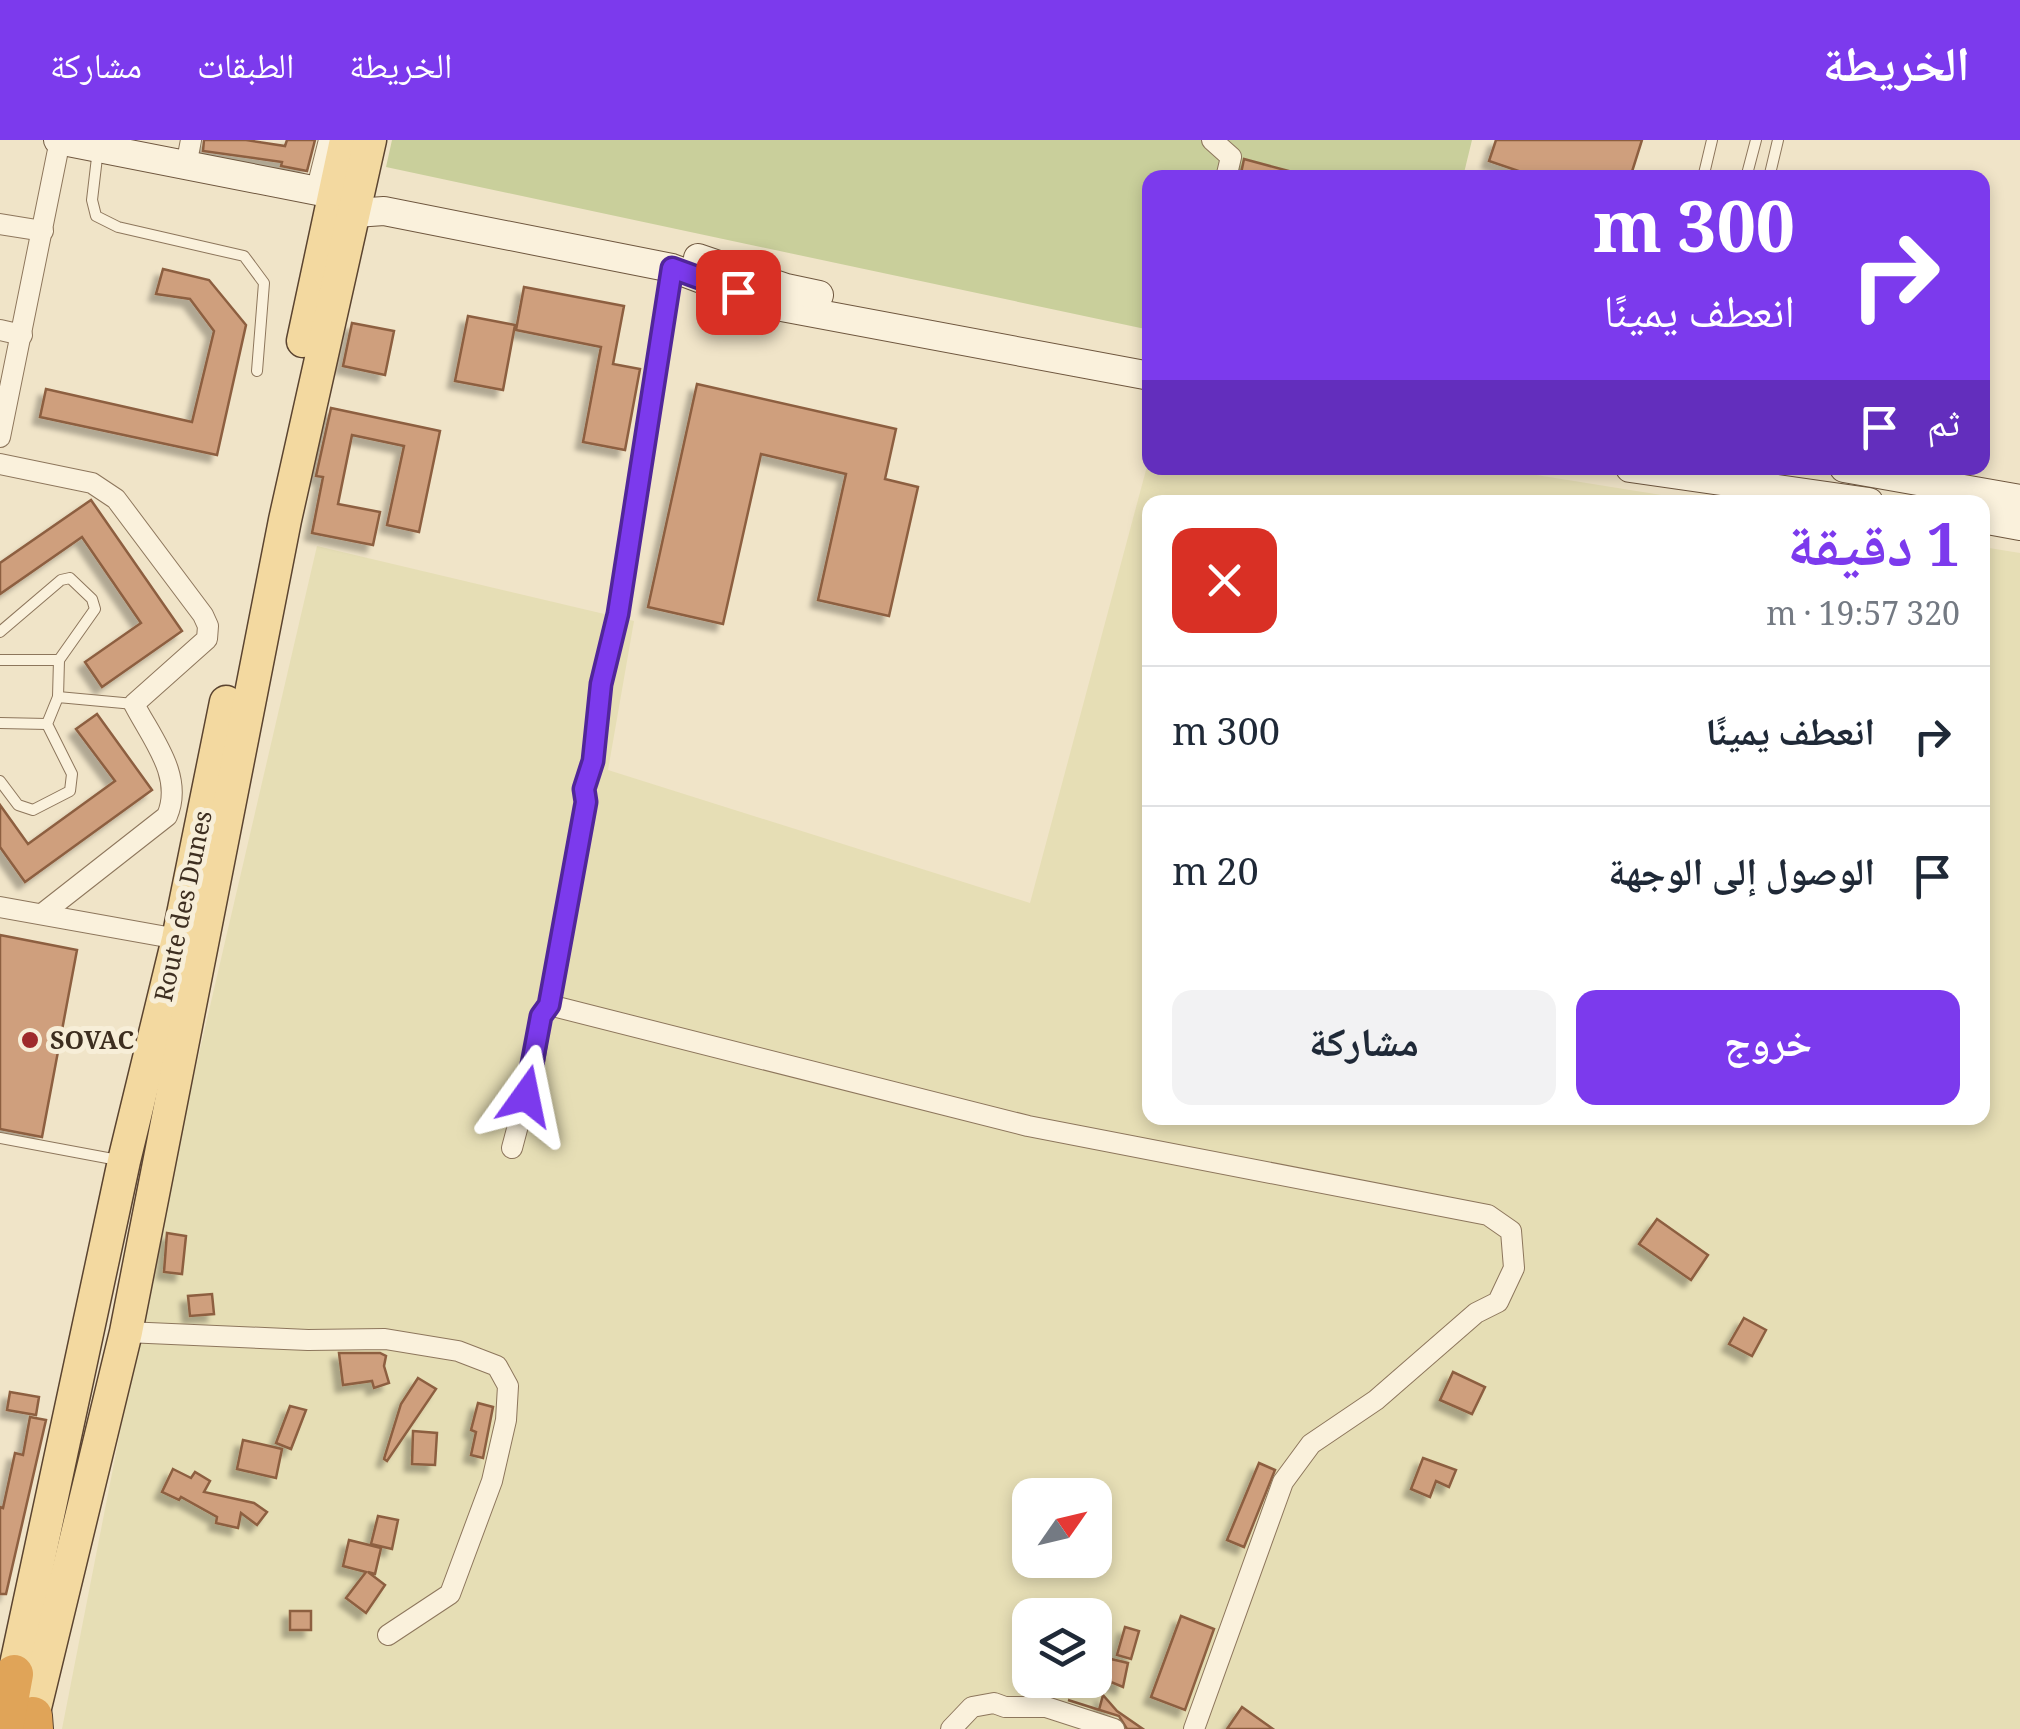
<!DOCTYPE html>
<html lang="ar">
<meta charset="utf-8">
<style>
:root{--surface:#fff;--page:#f2f2f3;--text:#1f2937;--muted:#747a83;--line:#e0e1e3;--accent:#7c3aed}
body{margin:0;font-family:Georgia,"Noto Naskh Arabic",serif;background:var(--page);color:var(--text);direction:rtl;height:100vh;display:flex;flex-direction:column;font-size:38px;white-space:nowrap}
*{box-sizing:border-box;margin:0}
p{font-size:32px;color:var(--muted)}
.icon{flex:none;width:55px;height:55px;fill:none;stroke:currentColor;stroke-width:2;stroke-linecap:round;stroke-linejoin:round}
.map{position:relative;flex:1;overflow:hidden;direction:ltr}
.details{position:absolute;left:1142px;top:355px;width:848px;height:630px;display:flex;flex-direction:column;background:var(--surface);border-radius:20px;box-shadow:0 5px 15px #0003;direction:rtl}
.details>*{flex:none}
.hud{position:absolute;left:1142px;top:30px;width:848px;height:305px;border-radius:20px;box-shadow:0 5px 15px #0003;direction:rtl;background:#7c3aed;color:#fff;overflow:hidden}
.needle{width:65px;rotate:56deg}
.buttons{position:absolute;left:1012px;top:1338px;display:grid;gap:20px}
.buttons a{display:grid;place-items:center;width:100px;height:100px;border-radius:20px;background:var(--surface);box-shadow:0 5px 15px #0003;font-size:50px}
.pin{position:absolute;display:grid;place-items:center;width:85px;height:85px;color:#fff;margin:-42px;border-radius:20px;box-shadow:0 5px 15px #0006}
.me{position:absolute;width:110px;margin:-55px;rotate:12deg;stroke-linejoin:round;filter:drop-shadow(0 0 8px #0008)}
.turn{display:flex;align-items:center;gap:35px;height:210px;padding:0 30px;font-size:45px}
.turn .icon{width:130px;height:130px;stroke-width:2.5}
.turn b{display:block;font-size:70px;line-height:85px}
.then{display:flex;align-items:center;height:95px;padding:0 30px;background:#0003;gap:20px;font-size:38px}
.round{display:grid;place-items:center;flex:none;width:105px;height:105px;border-radius:20px;background:var(--page)}
.head{display:flex;align-items:center;justify-content:space-between;height:170px;padding:0 30px}
h1{font-size:60px;font-weight:800;line-height:75px;color:var(--accent)}
.cta{display:flex;gap:20px;margin-top:auto;padding:20px 30px}
.cta a{flex:1;height:115px;border-radius:20px;background:var(--accent);color:#fff;font-size:40px;font-weight:800;line-height:115px;text-align:center}
.cta a+a{background:var(--page);color:var(--text)}
ul{padding:0;list-style:none}
li{display:flex;align-items:center;gap:30px;height:140px;padding:0 30px;border-top:2px solid var(--line)}
li div{flex:1}
li b{display:block;font-size:38px}
li em{font-style:normal}
header{display:flex;align-items:center;gap:60px;box-sizing:border-box;height:140px;padding:0 50px;background:var(--accent);color:#fff}
header strong{font-size:48px}
nav{display:flex;gap:55px;margin-inline-start:auto;font-size:35px}
.map>svg:first-child{display:block}
.farmland{fill:#e6deb5;fill-rule:evenodd}
.green{fill:#c9cf9b}
.building{fill:#cf9f7d;stroke:#8d5f41;stroke-width:2.5;filter:url(#shadow)}
.lines{fill:none;stroke-linecap:round;stroke-linejoin:round}
.lane-casing{stroke:#8d765c;stroke-width:12}
.street-casing{stroke:#8d765c;stroke-width:22}
.secondary-casing{stroke:#6f573f;stroke-width:30}
.primary-casing{stroke:#5b4430;stroke-width:35}
.highway-casing{stroke:#5b4430;stroke-width:40}
.lane{stroke:#faf1dc;stroke-width:10}
.street{stroke:#faf1dc;stroke-width:20}
.secondary{stroke:#faf1dc;stroke-width:28}
.primary{stroke:#f3d9a0;stroke-width:32}
.highway{stroke:#e0a458;stroke-width:38}
.route-casing{stroke:#51269a;stroke-width:25}
.route{stroke:#7c3aed;stroke-width:18}
.poi-dot{fill:#9e2a2b;stroke:#f7eed8;stroke-width:4}
.labels{text-anchor:middle;stroke-width:10;stroke-linejoin:round;paint-order:stroke}
.street-label{font-size:25px;fill:#3d2e20;stroke:#f7eed8}
.poi-label{font-size:25px;font-weight:bold;fill:#3d2e20;stroke:#f7eed8;text-anchor:start}
</style>
<header>
<strong>الخريطة</strong>
<nav><a>الخريطة</a><a>الطبقات</a><a>مشاركة</a></nav>
</header>
<div class="map">
<svg width="2020" height="1589" viewBox="0 0 2020 1589">
<defs>
<filter id="shadow"><feDropShadow dx="-7" dy="7" stdDeviation="2.5" flood-color="#0004"/></filter>
</defs>
<rect width="100%" height="100%" fill="#f0e4c8"/>
<path class="farmland" d="M1150 315V328H1493L1705 362H1150V978H1982L1983 407 2020 413V1589H62L168 1047 317 406 634 481 608 630 1030 763ZM1030 1355H1095V1420H1030ZM1030 1475H1095V1540H1030Z"/>
<path class="green" d="M392 0H1472L1463 37 1150 38V190L386 27Z"/>
<g class="building">
<path d="M204 0H246L285 6 287 0H315L307 31 281 26 282 22 203 11Z"/>
<path d="M1496 0H1642L1630 38H1539L1489 21Z"/>
<path d="M1244 19 1296 33 1295 38H1240Z"/>
<path d="M163 129 209 140 246 185 217 315 40 277 46 249 192 282 214 191 190 159 156 154Z"/>
<path d="M524 147 624 166 613 224 640 229 625 310 583 302 601 207 516 190Z"/>
<path d="M468 176 515 185 503 250 455 241Z"/>
<path d="M352 183 394 191 385 235 343 226Z"/>
<path d="M697 244 896 289 885 339 918 347 889 476 818 460 846 334 761 314 723 484 648 467Z"/>
<path d="M331 268 440 291 419 392 387 385 404 306 352 295 338 364 380 372 373 405 312 393 323 337 316 336Z"/>
<path d="M91 360 182 491 102 547 85 522 141 483 82 397 0 454V423Z"/>
<path d="M97 574 152 650 25 742 0 707V665L28 704 115 641 76 589Z"/>
<path d="M0 795 77 810 42 997 0 989Z"/>
<path d="M1657 1079 1708 1115 1691 1140 1639 1104Z"/>
<path d="M167 1093 186 1096 182 1134 164 1132Z"/>
<path d="M212 1154 214 1174 190 1176 188 1156Z"/>
<path d="M1744 1178 1766 1190 1752 1216 1729 1204Z"/>
<path d="M339 1213H380L386 1216 384 1226 389 1243 374 1248 372 1241 343 1245Z"/>
<path d="M1453 1232 1485 1247 1472 1274 1440 1260Z"/>
<path d="M418 1238 436 1249 387 1321 384 1319 401 1264Z"/>
<path d="M10 1252 39 1257 36 1275 7 1270Z"/>
<path d="M478 1263 493 1267 483 1318 471 1315 476 1292 471 1290Z"/>
<path d="M290 1266 306 1270 291 1309 276 1303Z"/>
<path d="M30 1277 46 1280 6 1454H0V1367L3 1368 15 1313 23 1315Z"/>
<path d="M413 1291 437 1293 435 1325 412 1324Z"/>
<path d="M243 1300 282 1309 276 1338 237 1329Z"/>
<path d="M1423 1318 1456 1330 1449 1347 1436 1341 1430 1357 1411 1349Z"/>
<path d="M1259 1323 1275 1330 1244 1407 1227 1400Z"/>
<path d="M173 1329 191 1338 195 1332 210 1341 204 1352 254 1363 267 1372 257 1385 241 1373 238 1388 216 1383 217 1377 181 1357 179 1360 162 1352Z"/>
<path d="M378 1376 398 1380 392 1409 371 1404Z"/>
<path d="M349 1400 381 1408 375 1434 368 1432 385 1445 366 1473 346 1458 366 1432 343 1426Z"/>
<rect x="290" y="1471" width="21" height="19"/>
<path d="M1181 1476 1214 1489 1185 1570 1151 1557Z"/>
<path d="M1125 1487 1139 1491 1131 1519 1117 1515Z"/>
<path d="M1111 1519 1128 1523 1123 1547 1106 1540Z"/>
<path d="M1103 1555 1117 1571 1143 1589H1127L1119 1576 1068 1560 1099 1570Z"/>
<path d="M1242 1567 1273 1589H1227Z"/>
</g>
<g class="lines">
<defs>
<g id="lane">
<path d="M98 9 92 60 96 76 118 87 244 116 264 143 257 231"/>
<path d="M1703 38 1712 0"/>
<path d="M1746 38 1756 0"/>
<path d="M1769 38 1778 0"/>
<path d="M0 492 61 440 70 438 92 459 95 469 59 520 58 557"/>
<path d="M0 520H59"/>
<path d="M0 583 47 584"/>
<path d="M0 641 18 665 33 670 70 651 72 634 47 584 58 557 134 564"/>
<path d="M0 998 118 1020"/>
</g>
<g id="street">
<path d="M1212 0 1231 17 1226 38"/>
<path d="M186 26 191 0"/>
<path d="M316 52 329 0"/>
<path d="M0 84 43 91"/>
<path d="M0 190 22 195"/>
<path d="M0 297 60 0"/>
<path d="M0 324 92 343 116 359 203 475 208 486 207 499 134 564C152 599 184 636 167 676L42 774"/>
<path d="M0 767 178 799"/>
<path d="M549 865 1028 986 1488 1075 1511 1091 1514 1128 1498 1162 1476 1173 1376 1260 1311 1304 1283 1342 1194 1589"/>
<path d="M512 1008 533 929 541 876 549 865 586 662 584 649 593 621 601 544 618 474 672 128"/>
<path d="M126 1192 308 1200 385 1199 458 1211 497 1226 508 1246 506 1280 492 1341 450 1454 388 1495"/>
<path d="M951 1589 972 1567 994 1563 1005 1567H1046L1114 1589"/>
</g>
<g id="secondary">
<path d="M58 0 333 54"/>
<path d="M355 73 384 71 672 128 771 165 1150 236"/>
<path d="M698 118 786 148 819 155"/>
<path d="M1630 328 1869 362"/>
<path d="M1844 328 2020 359"/>
<path d="M1982 379 2020 386"/>
</g>
<g id="primary">
<path d="M303 201 346 0"/>
<path d="M14 1534 124 1021 178 799 226 562"/>
<path d="M33 1576 126 1192 285 380 370 0"/>
</g>
<g id="highway">
<path d="M33 1576 34 1589"/>
<path d="M4 1589 14 1534"/>
</g>
</defs>
<use href="#lane" class="lane-casing"/>
<use href="#street" class="street-casing"/>
<use href="#secondary" class="secondary-casing"/>
<use href="#primary" class="primary-casing"/>
<use href="#highway" class="highway-casing"/>
<use href="#lane" class="lane"/>
<use href="#street" class="street"/>
<use href="#secondary" class="secondary"/>
<use href="#primary" class="primary"/>
<use href="#highway" class="highway"/>
</g>
<g class="lines">
<defs>
<path id="route" d="M526 956 541 876 549 865 586 662 584 649 593 621 601 544 618 474 672 128 738 152"/>
</defs>
<use href="#route" class="route-casing"/>
<use href="#route" class="route"/>
</g>
<circle class="poi-dot" cx="30" cy="900" r="10"/>
<g class="labels">
<g class="street-label">
<text transform="translate(183 766) rotate(-78)" y="9">Route des Dunes</text>
</g>
<g class="poi-label">
<text x="50" y="909">SOVAC</text>
</g>
</g>
</svg>
<div class="buttons">
<a><svg class="needle" viewBox="-14 -14 28 28"><path d="M0-13l5 13h-10z" fill="#e53935"/><path d="M0 13l5-13h-10z" fill="#747a83"/></svg></a>
<a><svg class="icon" aria-label="layers" viewBox="0 0 24 24"><path d="M12 4l9 5-9 5-9-5zM3 14l9 5 9-5"/></svg></a>
</div>
<div class="pin" style="left:738px;top:152px;background:#d93025"><svg class="icon" aria-label="arrive" viewBox="0 0 24 24"><path d="M6 21V4h12l-3 4 3 4H6"/></svg></div>
<svg class="me" style="left:526px;top:956px" viewBox="-20 -20 40 40"><path d="M0-17L14 15 0 8-14 15z" fill="#7c3aed" stroke="#fff" stroke-width="4"/></svg>
<div class="hud">
<div class="turn"><svg class="icon" aria-label="right" viewBox="0 0 24 24"><path d="M7 20v-9h11M14 6l5 5-5 5"/></svg><div><b>300 m</b>انعطف يمينًا</div></div>
<div class="then">ثم<svg class="icon" aria-label="arrive" viewBox="0 0 24 24"><path d="M6 21V4h12l-3 4 3 4H6"/></svg></div>
</div>
<section class="details">
<div class="head"><div><h1>1 دقيقة</h1><p>320 m · 19:57</p></div><a class="round" style="background:#d93025;color:#fff"><svg class="icon" aria-label="close" viewBox="0 0 24 24"><path d="M6 6l12 12M18 6L6 18"/></svg></a></div>
<ul>
<li><svg class="icon" aria-label="right" viewBox="0 0 24 24"><path d="M7 20v-9h11M14 6l5 5-5 5"/></svg><div><b>انعطف يمينًا</b></div><em>300 m</em></li>
<li><svg class="icon" aria-label="arrive" viewBox="0 0 24 24"><path d="M6 21V4h12l-3 4 3 4H6"/></svg><div><b>الوصول إلى الوجهة</b></div><em>20 m</em></li>
</ul>
<div class="cta"><a>خروج</a><a>مشاركة</a></div>
</section>
</div>
